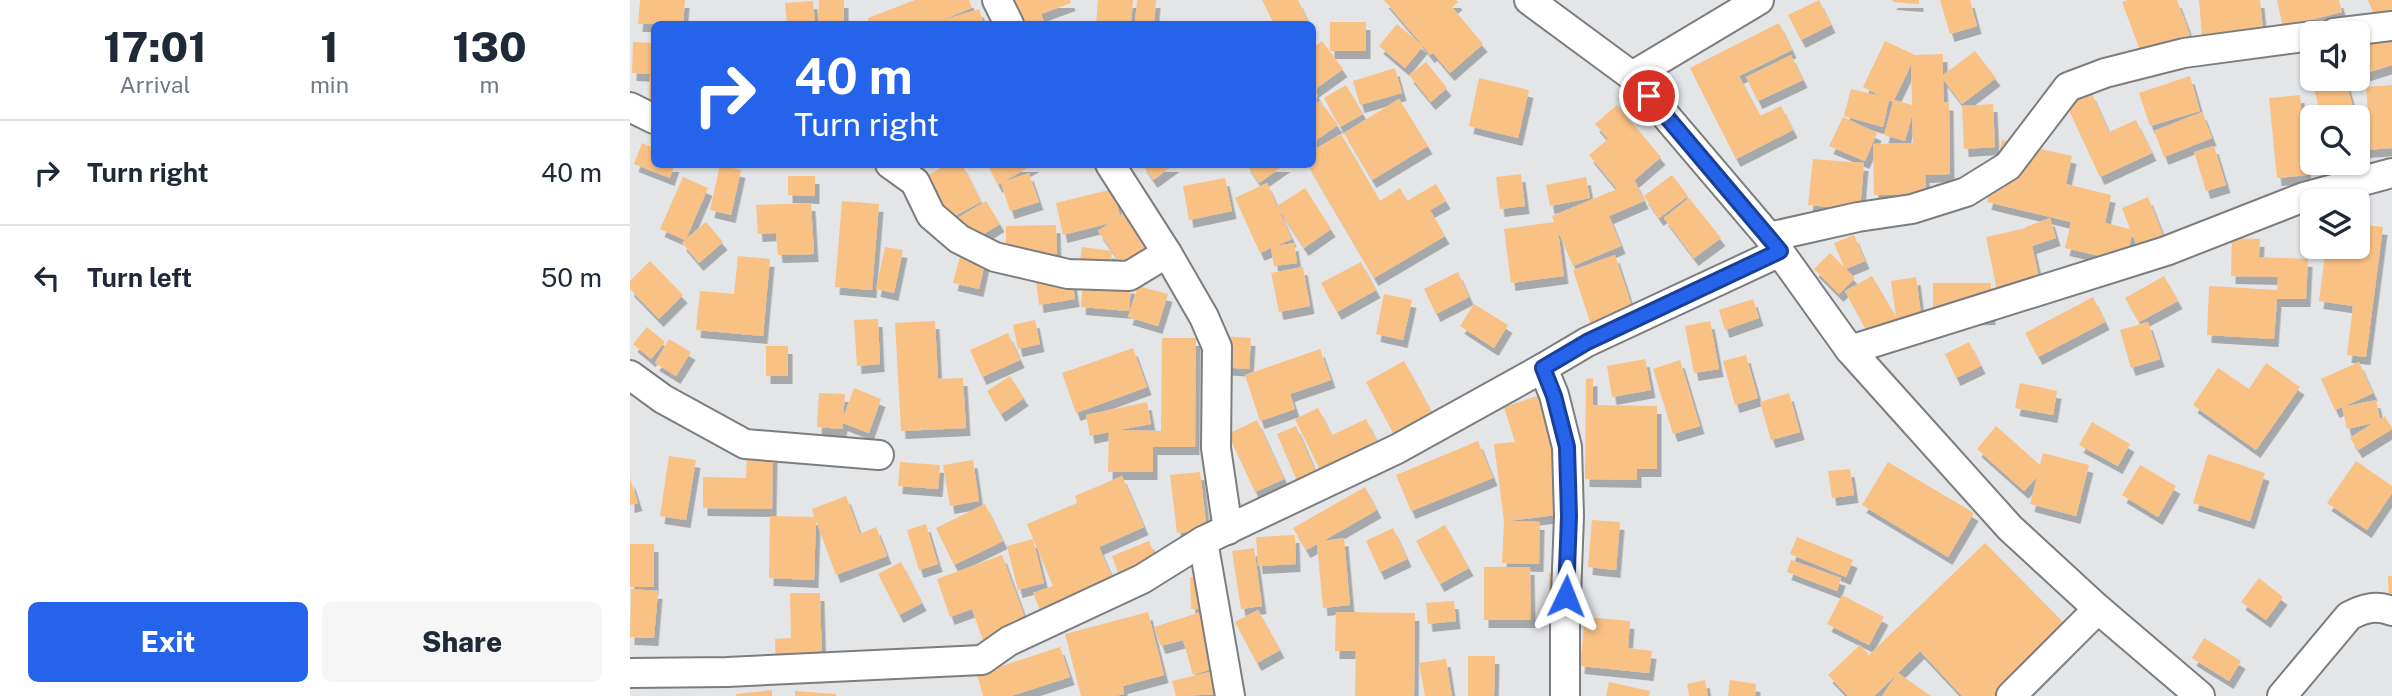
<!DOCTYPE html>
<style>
:root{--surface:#fff;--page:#f6f6f7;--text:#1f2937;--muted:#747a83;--line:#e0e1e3;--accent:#2563eb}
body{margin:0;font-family:"Public Sans",sans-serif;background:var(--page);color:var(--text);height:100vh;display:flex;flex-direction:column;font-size:26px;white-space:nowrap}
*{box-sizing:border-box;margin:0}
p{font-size:23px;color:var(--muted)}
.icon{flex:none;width:38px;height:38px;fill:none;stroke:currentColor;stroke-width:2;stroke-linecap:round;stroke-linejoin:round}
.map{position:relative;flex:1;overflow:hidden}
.side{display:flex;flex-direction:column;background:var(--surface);width:630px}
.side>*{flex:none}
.hud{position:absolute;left:21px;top:21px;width:665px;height:147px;border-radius:10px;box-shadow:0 2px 5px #0004;background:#2563eb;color:#fff;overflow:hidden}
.controls{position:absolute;left:1670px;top:21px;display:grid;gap:14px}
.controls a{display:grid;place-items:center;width:70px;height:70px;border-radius:10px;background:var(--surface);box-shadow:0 2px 5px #0004;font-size:35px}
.pin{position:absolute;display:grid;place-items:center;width:60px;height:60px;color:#fff;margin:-30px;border:4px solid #fff;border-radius:50%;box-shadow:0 2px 7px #0007}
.me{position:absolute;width:77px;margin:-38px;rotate:2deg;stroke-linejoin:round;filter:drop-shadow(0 0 5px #0008)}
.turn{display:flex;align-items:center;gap:24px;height:147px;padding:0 28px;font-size:32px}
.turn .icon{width:91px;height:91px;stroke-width:2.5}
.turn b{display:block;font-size:49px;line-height:60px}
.eta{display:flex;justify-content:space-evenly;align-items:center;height:119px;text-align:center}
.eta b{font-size:42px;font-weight:800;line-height:49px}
.action{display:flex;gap:14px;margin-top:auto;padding:14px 28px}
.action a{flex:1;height:80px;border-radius:10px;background:var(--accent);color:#fff;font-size:28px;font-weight:800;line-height:80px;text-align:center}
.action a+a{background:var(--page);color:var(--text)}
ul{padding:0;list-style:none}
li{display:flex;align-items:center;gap:21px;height:105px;padding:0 28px;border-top:2px solid var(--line)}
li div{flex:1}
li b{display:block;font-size:26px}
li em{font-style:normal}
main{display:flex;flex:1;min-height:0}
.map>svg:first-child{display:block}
.building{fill:#f9c184;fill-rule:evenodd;filter:url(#shadow)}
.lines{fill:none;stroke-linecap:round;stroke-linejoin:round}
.street-casing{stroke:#7c7d7f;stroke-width:32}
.street{stroke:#fff;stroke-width:28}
.route-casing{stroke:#184099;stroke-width:18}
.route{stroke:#2563eb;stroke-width:12}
</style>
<main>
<section class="side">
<div class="eta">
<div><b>17:01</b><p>Arrival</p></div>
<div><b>1</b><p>min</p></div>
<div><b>130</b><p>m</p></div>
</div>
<ul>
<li><svg class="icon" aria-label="right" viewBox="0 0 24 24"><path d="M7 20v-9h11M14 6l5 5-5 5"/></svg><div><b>Turn right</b></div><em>40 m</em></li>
<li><svg class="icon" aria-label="left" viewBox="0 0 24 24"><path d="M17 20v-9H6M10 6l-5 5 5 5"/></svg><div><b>Turn left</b></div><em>50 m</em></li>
</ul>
<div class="action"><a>Exit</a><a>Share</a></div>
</section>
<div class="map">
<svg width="1762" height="696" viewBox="0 0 1762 696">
<defs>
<filter id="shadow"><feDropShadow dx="4.5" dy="8" stdDeviation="0" flood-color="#0004"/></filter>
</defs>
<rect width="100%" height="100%" fill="#e4e5e7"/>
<g class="building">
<path d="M10 0H55L53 24H8Z"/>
<path d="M189 0H214V24H188Z"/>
<path d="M285 0H339L342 8 307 22 349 9 354 24H240L238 18Z"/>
<path d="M380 0H440L441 3 411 14 415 24H390Z"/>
<path d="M468 0H503L501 24H466Z"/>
<path d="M507 0H526L524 24H505Z"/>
<path d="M632 0H668L679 24H644Z"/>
<path d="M754 0H826L828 2 822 7 853 44 820 73 803 53 800 55 793 46 775 68 749 46 767 24 793 46Z"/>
<path d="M1189 0 1201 25 1171 40 1158 15Z"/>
<path d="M1263 0H1289V4L1262 2Z"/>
<path d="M1310 0H1340L1347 26 1320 34Z"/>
<path d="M1498 0H1547L1560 35 1511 53 1492 2Z"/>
<path d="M1569 0H1630L1633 31 1572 37Z"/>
<path d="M1647 0H1709L1712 12 1653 27Z"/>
<path d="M1738 0H1762V13L1746 20Z"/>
<path d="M183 1 185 24H157L155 3Z"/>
<rect x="700" y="22" width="36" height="29"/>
<path d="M1149 23 1162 50 1109 76 1130 116 1151 106 1163 130 1106 159 1060 68Z"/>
<path d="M1762 33V65L1727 76V44Z"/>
<path d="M692 41 713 69 684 90 688 96 682 101V49Z"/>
<path d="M1255 41 1285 55 1313 54V75L1345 51 1366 78 1332 104 1313 79 1314 102 1319 103 1320 174 1295 175 1296 194 1244 195 1243 144 1283 143 1282 115 1275 141 1254 135 1263 102 1259 100 1253 127 1214 116 1221 89 1251 96 1233 87ZM1281 65 1282 105 1264 100Z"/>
<path d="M3 42 24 43V108H19L20 74 2 73Z"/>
<path d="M1682 54V79H1715L1726 117H1692L1674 56Z"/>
<path d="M1161 55 1173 80 1128 101 1116 77Z"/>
<path d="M796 62 817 88 801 102 779 75Z"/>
<path d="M765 68 772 93 730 105 723 81Z"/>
<path d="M1560 76 1570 111 1520 126 1509 93Z"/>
<path d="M849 78 899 90 888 138 839 126Z"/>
<path d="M716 85 733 114 710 127 694 98Z"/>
<path d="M1762 85V148L1735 150 1734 125H1739L1736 87Z"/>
<path d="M1461 92 1479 132 1506 120 1522 153 1470 177 1436 104Z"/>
<path d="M1670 95 1677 175 1647 178 1639 98Z"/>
<path d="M769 99 798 146 742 180 714 133Z"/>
<path d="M690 101 708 125 682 143V106Z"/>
<path d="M1363 104 1365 147 1334 149 1332 106Z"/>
<path d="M987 105 1031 157 1001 183 1005 181 1014 201 979 216 991 246 943 266 928 231 934 276 881 283 874 229 924 222 922 216 987 189 959 155 978 139 965 124Z"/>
<path d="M1572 112 1582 138 1534 157 1524 131Z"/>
<path d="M1213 117 1247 133 1235 161 1199 146Z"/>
<path d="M1727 124 1735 150 1727 152Z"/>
<path d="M711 134 750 201 770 188 777 201 806 184 816 201 800 210 815 236 744 278 677 164H682V151Z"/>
<path d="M1372 140 1442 156 1436 184 1481 195 1475 223 1500 229 1492 208 1518 197 1535 240 1509 251 1502 234 1496 262 1435 248 1441 222 1357 202Z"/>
<path d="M12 143 24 148V164H45L40 178 4 164Z"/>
<path d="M1584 146 1596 185 1576 191 1564 152Z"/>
<path d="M1183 159 1234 163 1230 210 1178 205Z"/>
<path d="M318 164H332L351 202 313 222 291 179Z"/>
<path d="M357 164H405L373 182 399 173 409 202 380 211 371 183 368 185Z"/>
<path d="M512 164H545L523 180Z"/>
<path d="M616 164H656L629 183Z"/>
<path d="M90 165 111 170 101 215 80 210Z"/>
<path d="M891 174 895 206 870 209 866 177Z"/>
<path d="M1042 175 1058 196 1029 218 1014 196Z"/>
<path d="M158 176H185V196L158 195Z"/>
<path d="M53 177 78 188 56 239 76 222 93 242 69 263 52 243 55 240 30 229Z"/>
<path d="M956 177 960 198 920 206 916 185Z"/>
<path d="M595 178 602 211 559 220 553 186Z"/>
<path d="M637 183 647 206 675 188 701 229 674 248 648 208 662 239 646 246 664 243 667 263 644 266 641 248 630 253 605 198Z"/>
<path d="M483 189 490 216 494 213 521 251 495 269 468 231 480 223 433 235 426 203Z"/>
<path d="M1059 198 1091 238 1064 258 1034 218Z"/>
<path d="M212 201 249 204 242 290 205 287Z"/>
<path d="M356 201 370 224 336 245 321 222Z"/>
<path d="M181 203 184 254 148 255 146 233 128 234 126 205Z"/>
<path d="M1420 218 1426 238 1402 246 1412 291 1369 300 1356 237 1396 228V227Z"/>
<path d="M1727 224 1753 227 1736 357 1717 355 1723 306 1689 301 1696 247H1727Z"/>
<path d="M426 225 427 254 376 255V226Z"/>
<path d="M1224 235 1235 261 1216 269 1225 278 1209 294 1184 269 1200 253 1214 267 1204 243Z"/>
<path d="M1602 238 1630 239 1629 257 1678 259 1676 299H1647L1644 339 1577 335 1579 286 1647 290 1648 277 1601 276Z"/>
<path d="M255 247 273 250 264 293 246 289Z"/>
<path d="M452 247 482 251 480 272 449 269Z"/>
<path d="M985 255 1004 313 962 328 943 270Z"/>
<path d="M108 256 140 259 133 336 66 330 70 291 104 294Z"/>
<path d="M330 256 355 262 349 289 323 283Z"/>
<path d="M20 261 53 295 29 319 0 289V281Z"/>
<path d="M731 262 746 290 707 312 691 283Z"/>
<path d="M440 265 445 299 409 305 405 271Z"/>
<path d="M673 267 680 306 649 312 641 273Z"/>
<path d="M828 272 839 297 806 314 794 289Z"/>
<path d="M1242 276 1266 317 1261 281 1286 277 1292 321 1245 346 1215 291Z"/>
<path d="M1534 276 1548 301 1509 322 1495 298Z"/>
<path d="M453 282 501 286 499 311 451 307Z"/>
<path d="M1303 283H1361V317L1303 318Z"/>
<path d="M508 286 538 294 528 326 498 317Z"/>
<path d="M754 294 782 300 773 340 746 334Z"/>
<path d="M1463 297 1475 322 1408 357 1395 333Z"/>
<path d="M1123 299 1129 318 1095 330 1089 310Z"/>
<path d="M844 304 878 325 864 348 830 326Z"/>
<path d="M248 319 250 364 227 366 224 320Z"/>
<path d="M405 320 410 344 388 349 383 325Z"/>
<path d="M305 321 308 379 333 378 336 428 271 431 265 323Z"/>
<path d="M1080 321 1089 369 1064 373 1055 326Z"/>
<path d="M1518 322 1530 359 1501 368 1490 330Z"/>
<path d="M17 327 35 342 21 359 3 344Z"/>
<path d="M378 333 390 360 352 377 340 350Z"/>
<path d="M591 336 621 338 619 369 589 367Z"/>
<path d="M532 338H566L565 447H523V472H478L479 432 460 436 456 415 517 402 521 424 488 430 531 431Z"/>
<path d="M39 339 61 352 46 376 25 363Z"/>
<path d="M1339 342 1351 366 1326 378 1315 354Z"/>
<rect x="136" y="346" width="22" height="30"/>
<path d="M503 348 517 387 446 413 432 373Z"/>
<path d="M690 349 701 380 660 394 665 409 630 421 615 375Z"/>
<path d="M1116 355 1128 398 1105 405 1093 361Z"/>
<path d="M1015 359 1021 390 982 397 977 366Z"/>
<path d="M1050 360 1070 426 1043 434 1023 369Z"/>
<path d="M774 361 804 416 766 438 736 382Z"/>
<path d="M1729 362 1743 393 1713 407 1746 400 1750 419 1755 416 1762 429 1728 450 1720 438 1743 423 1717 429 1712 407 1705 410 1691 379Z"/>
<path d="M1636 363 1670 387 1626 450 1563 405 1588 368 1619 389Z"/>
<path d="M380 376 394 398 371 414 357 391Z"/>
<path d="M963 378V405L1027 406V469H1007V480L955 479 956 379Z"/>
<path d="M1390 383 1427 391 1423 415 1385 408Z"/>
<path d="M224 388 251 399 239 433 213 423 212 429 187 427 189 393 215 394 213 418Z"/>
<path d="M1159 393 1170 432 1141 440 1130 402Z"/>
<path d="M910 395 922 436 913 438 925 437 934 514 877 521 910 522 909 564 872 563 874 521 864 444 885 442 874 407Z"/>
<path d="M688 408 702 435 736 419 749 446 692 474 665 419Z"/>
<path d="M627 420 654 479 625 492 598 434Z"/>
<path d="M1462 422 1500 444 1488 466 1449 445Z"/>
<path d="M666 426 686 473 667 481 647 434Z"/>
<path d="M1366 426 1410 465 1413 453 1459 465 1446 516 1400 504 1407 477 1394 491 1347 449Z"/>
<path d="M848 441 863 478 781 511 766 475Z"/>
<path d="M1578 454 1635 473 1620 521 1563 503Z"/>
<path d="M117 455H143L142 509 73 508V477L116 478Z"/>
<path d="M39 456 66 460 56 520 30 516Z"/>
<path d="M343 460 349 501 320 506 313 465Z"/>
<path d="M1726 461 1762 486V493L1737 530 1697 503Z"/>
<path d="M270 462 310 465 308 489 268 486Z"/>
<path d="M1258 462 1344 513 1318 557 1232 505Z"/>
<path d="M1510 465 1546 486 1528 517 1492 495Z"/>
<path d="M1220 469 1224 495 1202 498 1198 471Z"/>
<path d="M570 472 577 530 547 533 540 475Z"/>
<path d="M492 476 514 527 469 547 489 593 416 624 403 593 423 586 397 524 447 503 445 496Z"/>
<path d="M0 478 8 503 0 505Z"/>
<path d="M735 487 747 510 693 541 714 538 720 605 693 608 687 544 676 550 663 528Z"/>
<path d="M216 496 230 534 246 527 257 556 206 575 186 521 184 580 139 578 140 516 184 517 182 509Z"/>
<path d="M355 504 373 541 324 565 306 528Z"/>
<path d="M962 520 990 522 986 570 958 567Z"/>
<path d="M296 524 308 564 289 570 277 530Z"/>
<path d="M815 525 839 568 810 584 786 541Z"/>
<path d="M763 528 777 559 750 572 736 541Z"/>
<path d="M665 535 666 564 628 566 626 537Z"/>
<path d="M1167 537 1223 560 1216 577 1160 554Z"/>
<path d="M403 539 414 583 388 590 377 546Z"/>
<path d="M519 541 532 574 494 589 482 556Z"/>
<path d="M1355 543 1437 626 1365 696H1332L1290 651 1268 673 1301 696H1252L1267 674 1244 696H1218L1198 675 1230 645 1239 655Z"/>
<rect x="0" y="544" width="24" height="43"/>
<path d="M624 548 632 606 611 609 602 551Z"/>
<path d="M372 555 399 629 355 646 342 609 320 617 307 579Z"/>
<path d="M1161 560 1211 578 1207 591 1157 572Z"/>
<path d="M271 562 292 603 269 615 248 574Z"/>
<path d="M854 567H900L901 620H854Z"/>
<path d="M919 573H934L933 604 919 603Z"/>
<path d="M1758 576H1762V607H1759Z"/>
<path d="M560 577H577V609H561Z"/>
<path d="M1629 578 1653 597 1636 620 1611 602Z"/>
<path d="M1 589 28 591 24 638 0 637Z"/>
<path d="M160 593H190L192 663 146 665 145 639 161 638Z"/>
<path d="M1212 595 1254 617 1239 645 1197 624Z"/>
<path d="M824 601 826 621 798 624 796 603Z"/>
<path d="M580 609 597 664 563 675 553 640 531 646 524 627Z"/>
<path d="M628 610 650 650 627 663 605 622Z"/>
<path d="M518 612 534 675 493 686 494 694 485 696H451L435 634Z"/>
<path d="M706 612 785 613 784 696H725L726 651H705Z"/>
<path d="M955 617 1000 621 998 648 1022 651 1019 673 950 666Z"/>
<path d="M1574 638 1611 661 1599 681 1562 658Z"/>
<path d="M430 647 440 677 381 696H353L347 674Z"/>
<path d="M838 656H865L864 696H838Z"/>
<path d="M816 659 822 696H795L789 663Z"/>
<path d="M588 670 593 694 546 696 542 681Z"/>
<path d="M1075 680 1078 696H1059L1057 684Z"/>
<path d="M1100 680 1126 684 1125 696H1098Z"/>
<path d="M979 682 1020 691 1019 696H976Z"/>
<path d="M142 690V696H106V694Z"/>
<path d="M165 691 206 694V696H165Z"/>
</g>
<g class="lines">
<defs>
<g id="street">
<path d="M367 0 379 24"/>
<path d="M899 0 1002 76 1139 237 1220 350 1380 528 1468 609 1570 696"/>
<path d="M1704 33 1762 26"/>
<path d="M1002 76 1129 0"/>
<path d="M0 107 24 119"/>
<path d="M260 164 285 182 301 215 329 239 365 257 438 274 499 276 537 253"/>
<path d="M480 164 537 253 574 317 587 347 586 448 598 530"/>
<path d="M1139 237 1228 217 1282 209 1336 192 1378 166 1438 87 1475 73 1554 53 1682 36"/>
<path d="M1220 350 1536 251 1674 197 1762 173"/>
<path d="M0 375 33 399 115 444 249 455"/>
<path d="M0 673 97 672 352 660 379 641 512 579 573 541"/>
<path d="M600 696 573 541 767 449 913 368"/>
<path d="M935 696V623L939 516 937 447 924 395 913 368 957 342 1150 252"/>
<path d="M1381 696 1468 609"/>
<path d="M1652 696 1719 616C1734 608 1746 605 1762 611"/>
</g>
</defs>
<use href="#street" class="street-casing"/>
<use href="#street" class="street"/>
</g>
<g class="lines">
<defs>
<path id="route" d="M936 596 939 516 937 447 924 396 913 368 957 342 1150 251 1019 96"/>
</defs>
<use href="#route" class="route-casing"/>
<use href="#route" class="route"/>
</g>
</svg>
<div class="controls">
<a><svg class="icon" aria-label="sound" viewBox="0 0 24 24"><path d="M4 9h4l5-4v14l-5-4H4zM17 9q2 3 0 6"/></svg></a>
<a><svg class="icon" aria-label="search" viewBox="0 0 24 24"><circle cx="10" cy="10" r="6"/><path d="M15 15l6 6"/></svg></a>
<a><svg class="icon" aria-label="layers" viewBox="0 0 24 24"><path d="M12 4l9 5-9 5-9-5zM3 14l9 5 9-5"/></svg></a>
</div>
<div class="pin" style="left:1019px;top:96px;background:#d93025"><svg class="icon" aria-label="arrive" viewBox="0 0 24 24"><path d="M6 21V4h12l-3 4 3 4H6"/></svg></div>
<svg class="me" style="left:936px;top:596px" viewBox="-20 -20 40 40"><path d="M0-17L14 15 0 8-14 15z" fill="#2563eb" stroke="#fff" stroke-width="4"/></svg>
<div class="hud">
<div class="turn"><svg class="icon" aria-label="right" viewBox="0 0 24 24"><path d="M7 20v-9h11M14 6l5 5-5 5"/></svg><div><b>40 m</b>Turn right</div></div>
</div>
</div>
</main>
